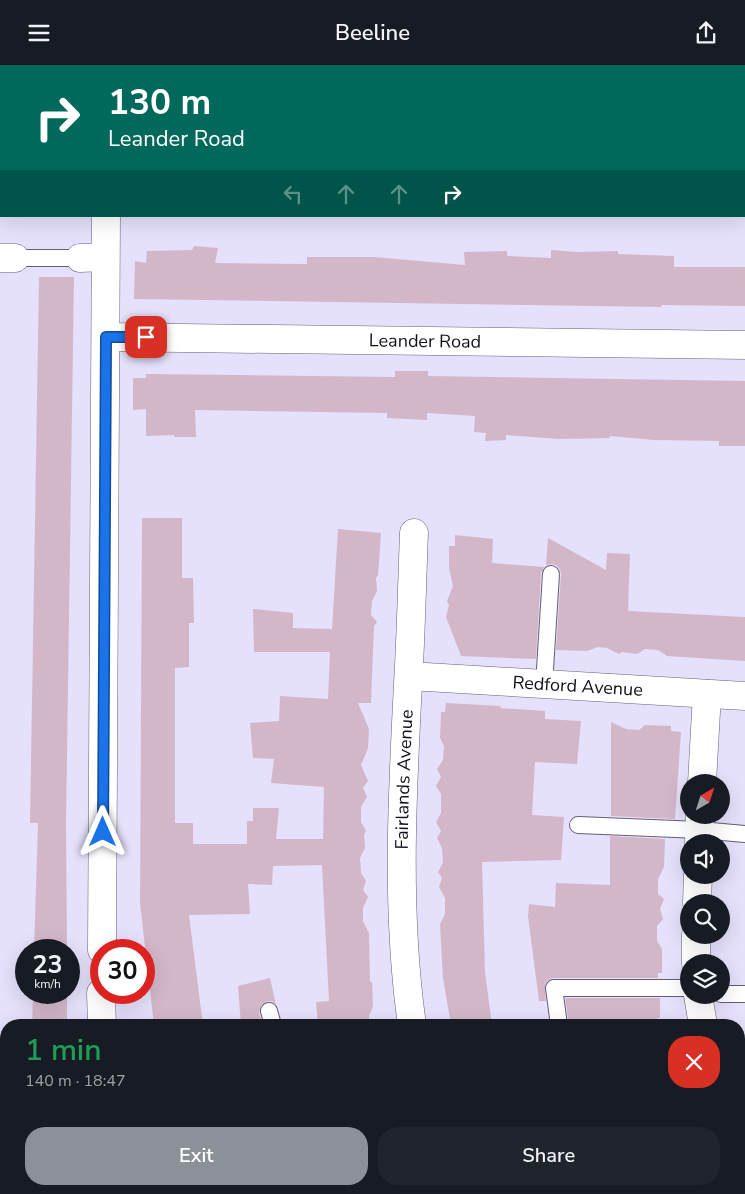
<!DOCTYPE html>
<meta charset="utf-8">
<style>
:root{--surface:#171b24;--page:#20242c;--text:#f1f3f6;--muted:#9ea1a6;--accent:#8c9099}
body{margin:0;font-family:"Nunito Sans",sans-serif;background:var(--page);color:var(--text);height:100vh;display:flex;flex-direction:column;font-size:19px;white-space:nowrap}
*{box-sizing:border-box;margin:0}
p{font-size:16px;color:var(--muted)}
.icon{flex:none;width:28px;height:28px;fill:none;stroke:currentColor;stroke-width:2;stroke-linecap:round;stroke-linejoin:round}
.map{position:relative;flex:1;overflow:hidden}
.sheet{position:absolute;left:0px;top:954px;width:745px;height:176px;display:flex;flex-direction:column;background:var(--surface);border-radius:20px 20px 0 0;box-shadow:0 5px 20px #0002}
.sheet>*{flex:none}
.banner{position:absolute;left:0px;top:0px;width:745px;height:152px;box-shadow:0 5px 20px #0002;background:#00695c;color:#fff;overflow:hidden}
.needle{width:32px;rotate:39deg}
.tools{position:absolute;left:680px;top:709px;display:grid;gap:10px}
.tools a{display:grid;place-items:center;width:50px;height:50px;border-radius:50%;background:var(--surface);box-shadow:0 5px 20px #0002;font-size:25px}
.speed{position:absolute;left:15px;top:874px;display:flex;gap:10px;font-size:25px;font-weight:700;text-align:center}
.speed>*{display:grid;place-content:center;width:65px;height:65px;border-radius:50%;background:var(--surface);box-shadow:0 5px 20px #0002;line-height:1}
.speed small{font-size:12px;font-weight:400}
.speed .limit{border:8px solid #d22;background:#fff;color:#111}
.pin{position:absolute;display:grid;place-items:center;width:42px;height:42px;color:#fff;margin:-21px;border-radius:10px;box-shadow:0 2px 8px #0006}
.me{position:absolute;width:55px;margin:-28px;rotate:0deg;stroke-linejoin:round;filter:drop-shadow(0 0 4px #0008)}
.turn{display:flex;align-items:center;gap:18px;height:105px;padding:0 25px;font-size:22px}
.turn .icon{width:65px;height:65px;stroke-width:2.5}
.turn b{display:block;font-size:35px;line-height:42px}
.lanes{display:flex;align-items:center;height:48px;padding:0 25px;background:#0003;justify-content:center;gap:25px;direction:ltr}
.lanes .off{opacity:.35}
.round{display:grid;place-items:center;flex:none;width:52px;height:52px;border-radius:20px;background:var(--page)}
.overview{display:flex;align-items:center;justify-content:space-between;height:85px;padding:0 25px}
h1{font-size:30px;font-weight:600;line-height:38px;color:#1e9e55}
.cta{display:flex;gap:10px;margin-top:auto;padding:10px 25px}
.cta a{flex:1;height:58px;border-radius:20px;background:var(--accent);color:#fff;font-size:20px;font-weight:600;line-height:58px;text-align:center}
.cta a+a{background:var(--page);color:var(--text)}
header{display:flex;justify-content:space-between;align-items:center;height:65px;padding:0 25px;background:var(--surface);font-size:22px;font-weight:600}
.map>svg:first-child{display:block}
.building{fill:#d3b7c9}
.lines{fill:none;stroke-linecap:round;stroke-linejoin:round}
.service-casing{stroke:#655e7b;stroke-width:18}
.minor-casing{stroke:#655e7b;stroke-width:29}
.service{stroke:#fff;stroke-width:16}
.minor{stroke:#fff;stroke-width:28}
.route-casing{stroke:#114b97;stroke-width:12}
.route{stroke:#1a73e8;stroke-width:9}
.labels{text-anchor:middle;stroke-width:4.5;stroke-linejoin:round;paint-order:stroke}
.street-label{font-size:18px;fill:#120f1b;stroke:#e5e0fb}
</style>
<header><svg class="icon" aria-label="menu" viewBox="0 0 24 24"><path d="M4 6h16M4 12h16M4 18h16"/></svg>Beeline<svg class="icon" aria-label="share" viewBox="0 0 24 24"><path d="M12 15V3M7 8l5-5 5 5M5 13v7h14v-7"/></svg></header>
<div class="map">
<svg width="745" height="1129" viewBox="0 0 745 1129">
<rect width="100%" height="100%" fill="#e5e0fb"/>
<g class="building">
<path d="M194 181 218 183 215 198 307 199V192H374L465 200 464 187 507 186V191L551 193V185L578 187 618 186V189L674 191V202H745V241L662 240 661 242 134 234 135 196 146 198 147 186 192 185Z"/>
<path d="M39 212H74L66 759 67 885H34L38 758H30Z"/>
<path d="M395 306H428V311L745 316V381H719V376L654 375 610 371V373L559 374 506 370V375L485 376 486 368 474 367 475 351 427 348V355L387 353V348L195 345 196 372H174V370L146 371V344L133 345V313H146V309L395 312Z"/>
<path d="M142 453H182V513H193L194 558H189V602L175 603V758H193V779H247V756H253V743H279L276 774H323L324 722 271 718 274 694 253 693 250 658 279 656 280 631 328 634 330 587H254L253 544 293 548V563L332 564 338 464 381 468 378 510 376 513 377 526 372 536 371 550 377 557 374 561 371 638H358L369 664 368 683 361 700 368 716 363 723 367 732 361 742V757L366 766 364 770 365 783 360 793 361 808 366 816 363 825 368 832 363 843V856L369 868 370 917H372L373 941 369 951 370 960H318L316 937 329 936 322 800 273 801 272 820 248 819 250 849 189 850 203 960H154L140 838Z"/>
<path d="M455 470 493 474 492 498 544 502 541 508 536 594 461 591 446 552 449 540 447 536 453 521 449 503V481H455Z"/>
<path d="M548 473 606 505 607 488 630 489 628 546 745 552V596L667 591 658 585 645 584 637 589 622 587 619 589 607 583 598 582 587 586 556 585 561 509 560 504 556 500 551 499 546 500Z"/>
<path d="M446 638 501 641 500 643 545 646V654L581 656 577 699 535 697 532 750 564 752 561 795 482 797 485 907 492 960H451L443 913 440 859 445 849V833L439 822 442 813 438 807 443 798 442 783 437 773 441 766 436 757 441 748V729L436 721 441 712 437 704 443 695 444 681 440 673 441 647H445Z"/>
<path d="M611 657 626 664 639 665 645 660 671 661V666L681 667 675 754 611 751Z"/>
<path d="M610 771 665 774 664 802 658 814V829L664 834 660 844 663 854 657 861V876L662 884V908H658V913H553L548 915 545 919 546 936H539L528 851 529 839 555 842 556 818 610 820Z"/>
<path d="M270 913 276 940 271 936 266 937 262 939 259 948 263 960H241L238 921Z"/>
<path d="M33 928H67V960H32Z"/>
<path d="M565 933H660V953H657L658 960H569Z"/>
</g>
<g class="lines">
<defs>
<g id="service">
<path d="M15 193H80"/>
<path d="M544 620 551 509"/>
<path d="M578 760 700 765 745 769"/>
<path d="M721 929H745"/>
<path d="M269 946 273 960"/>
<path d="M559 960 554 923H689"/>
<path d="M315 1124 317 1129"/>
</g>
<g id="minor">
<path d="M108 1V0"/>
<path d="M0 193H15"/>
<path d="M80 193 105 192"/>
<path id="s1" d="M106 272 745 280"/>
<path id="s2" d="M409 611 745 631"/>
<path d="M702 718 707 629"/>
<path d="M699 778 700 750"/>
<path d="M697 838 698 810"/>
<path d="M696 870V898"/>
<path d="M102 885 106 151"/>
<path d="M101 928 102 960"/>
<path d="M698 930 703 960"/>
<path id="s3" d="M412 960C396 848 402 732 408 619 411 569 412 518 414 468"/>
<path d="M739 1057 745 1069"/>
<path d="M133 1124 134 1129"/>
<path d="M469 1124 472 1129"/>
</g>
</defs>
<use href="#service" class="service-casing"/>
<use href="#minor" class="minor-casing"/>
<use href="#service" class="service"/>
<use href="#minor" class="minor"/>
</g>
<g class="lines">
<defs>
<path id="route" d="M103 767 106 272H146"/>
</defs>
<use href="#route" class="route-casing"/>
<use href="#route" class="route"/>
</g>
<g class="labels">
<g class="street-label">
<text dy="6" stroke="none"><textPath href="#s1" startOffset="319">Leander Road</textPath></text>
<text dy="6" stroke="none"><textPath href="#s2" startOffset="169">Redford Avenue</textPath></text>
<text dy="6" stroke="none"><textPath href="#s3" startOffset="246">Fairlands Avenue</textPath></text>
</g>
</g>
</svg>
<div class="tools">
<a><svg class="needle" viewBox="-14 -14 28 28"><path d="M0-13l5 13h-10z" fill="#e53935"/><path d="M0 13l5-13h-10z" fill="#9ea1a6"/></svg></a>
<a><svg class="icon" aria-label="sound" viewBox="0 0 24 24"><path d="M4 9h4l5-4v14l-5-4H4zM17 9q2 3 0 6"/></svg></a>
<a><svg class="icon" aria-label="search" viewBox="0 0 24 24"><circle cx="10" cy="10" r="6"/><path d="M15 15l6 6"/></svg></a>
<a><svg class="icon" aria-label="layers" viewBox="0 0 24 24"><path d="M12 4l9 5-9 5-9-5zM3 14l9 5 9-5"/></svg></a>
</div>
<div class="speed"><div>23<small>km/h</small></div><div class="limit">30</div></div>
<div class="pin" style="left:146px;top:272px;background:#d93025"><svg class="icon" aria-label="arrive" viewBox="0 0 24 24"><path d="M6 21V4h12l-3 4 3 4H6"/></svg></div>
<svg class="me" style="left:103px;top:767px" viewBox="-20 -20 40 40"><path d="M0-17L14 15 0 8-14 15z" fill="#1a73e8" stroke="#fff" stroke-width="4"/></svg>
<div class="banner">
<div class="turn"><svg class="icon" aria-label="right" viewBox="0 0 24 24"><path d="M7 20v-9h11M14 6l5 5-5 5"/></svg><div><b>130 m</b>Leander Road</div></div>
<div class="lanes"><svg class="icon off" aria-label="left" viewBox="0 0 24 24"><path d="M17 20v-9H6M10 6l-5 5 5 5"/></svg><svg class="icon off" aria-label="ahead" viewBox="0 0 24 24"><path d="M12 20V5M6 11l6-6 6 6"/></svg><svg class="icon off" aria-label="ahead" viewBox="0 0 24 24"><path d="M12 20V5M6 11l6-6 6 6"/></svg><svg class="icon" aria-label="right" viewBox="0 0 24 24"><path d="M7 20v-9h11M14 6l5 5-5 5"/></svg></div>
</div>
<section class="sheet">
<div class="overview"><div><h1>1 min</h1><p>140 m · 18:47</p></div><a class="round" style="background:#d93025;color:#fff"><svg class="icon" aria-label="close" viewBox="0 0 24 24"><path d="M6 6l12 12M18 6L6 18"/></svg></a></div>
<div class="cta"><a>Exit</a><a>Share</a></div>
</section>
</div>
